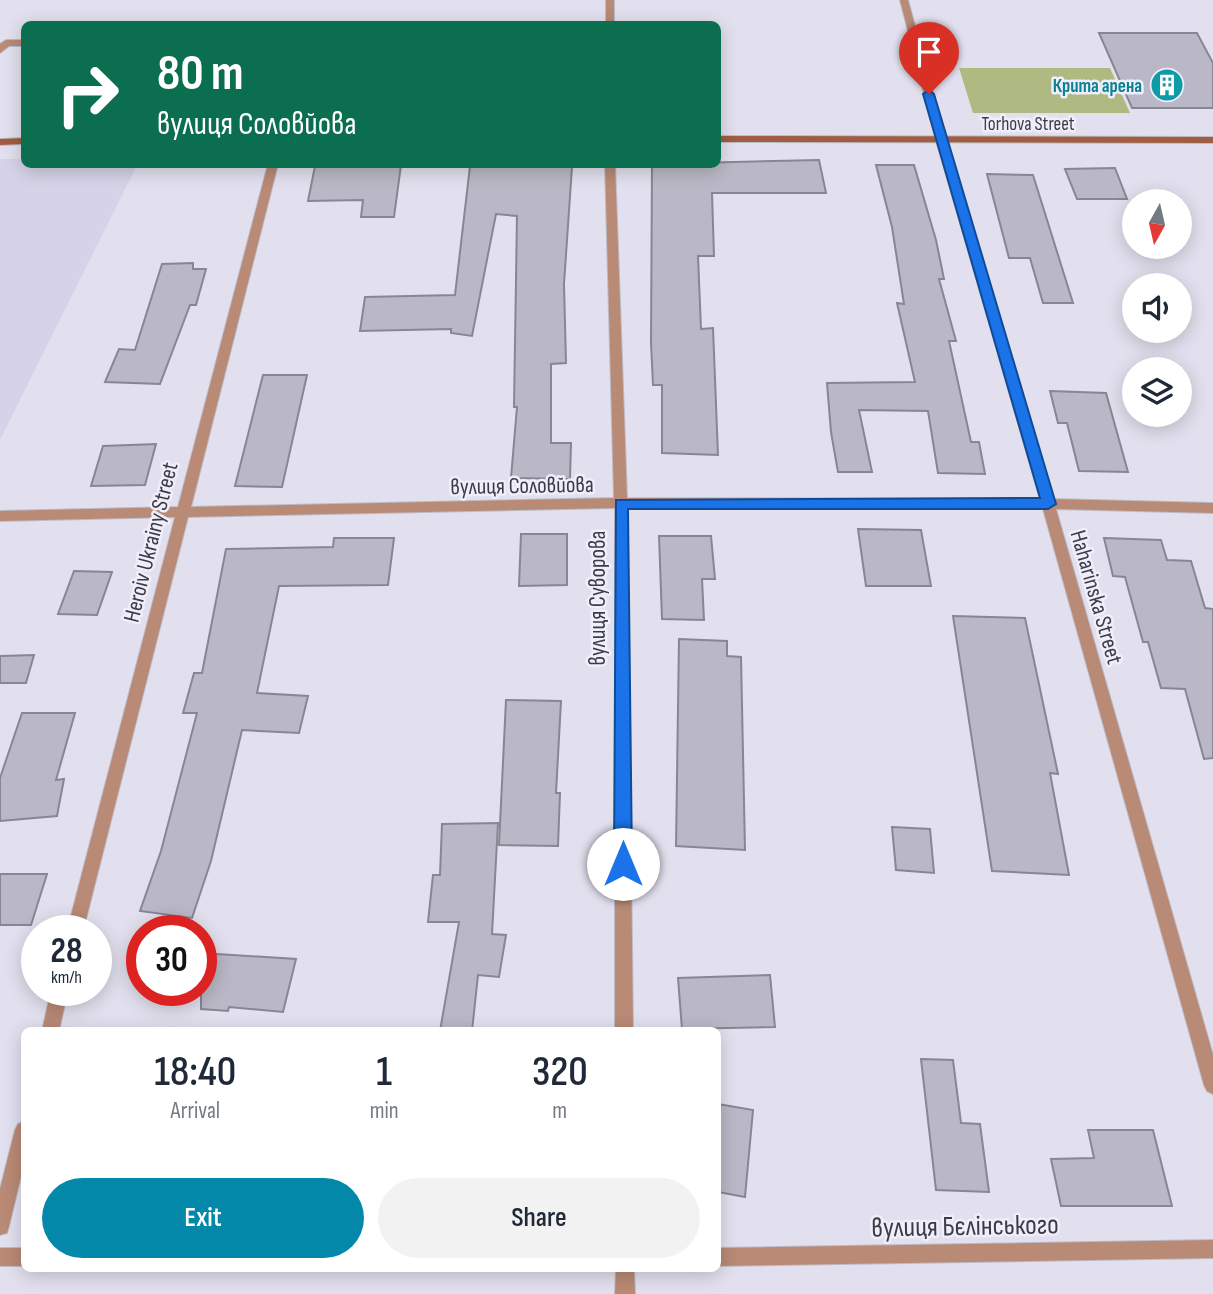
<!DOCTYPE html>
<meta charset="utf-8">
<style>
:root{--surface:#fff;--page:#f2f2f3;--text:#1f2937;--muted:#747a83;--accent:#0388a9}
body{margin:0;font-family:"Sofia Sans Condensed",sans-serif;background:var(--page);color:var(--text);height:100vh;display:flex;flex-direction:column;font-size:26px;white-space:nowrap}
*{box-sizing:border-box;margin:0}
p{font-size:23px;color:var(--muted)}
.icon{flex:none;width:38px;height:38px;fill:none;stroke:currentColor;stroke-width:2;stroke-linecap:round;stroke-linejoin:round}
.map{position:relative;flex:1;overflow:hidden}
.side{position:absolute;left:21px;top:1027px;width:700px;height:245px;display:flex;flex-direction:column;background:var(--surface);border-radius:10px;box-shadow:0 4px 18px #0003}
.side>*{flex:none}
.guide{position:absolute;left:21px;top:21px;width:700px;height:147px;border-radius:10px;box-shadow:0 4px 18px #0003;background:#0b6e4f;color:#fff;overflow:hidden}
.needle{width:46px;rotate:188deg}
.fabs{position:absolute;left:1122px;top:189px;display:grid;gap:14px}
.fabs a{display:grid;place-items:center;width:70px;height:70px;border-radius:50%;background:var(--surface);box-shadow:0 4px 18px #0003;font-size:35px}
.speed{position:absolute;left:21px;top:915px;display:flex;gap:14px;font-size:35px;font-weight:700;text-align:center}
.speed>*{display:grid;place-content:center;width:91px;height:91px;border-radius:50%;background:var(--surface);box-shadow:0 4px 18px #0003;line-height:1}
.speed small{font-size:18px;font-weight:400}
.speed .limit{border:10px solid #d22;background:#fff;color:#111}
.pin{position:absolute;display:grid;place-items:center;width:60px;height:60px;color:#fff;margin:-72px -30px;border-radius:50% 50% 50% 0;rotate:-45deg;box-shadow:0 0 7px #0007}
.pin .icon{rotate:45deg}
.me{position:absolute;width:77px;margin:-38px;rotate:0deg;stroke-linejoin:round;filter:drop-shadow(0 0 5px #0008)}
.turn{display:flex;align-items:center;gap:24px;height:147px;padding:0 21px;font-size:32px}
.turn .icon{width:91px;height:91px;stroke-width:2.5}
.turn b{display:block;font-size:49px;line-height:60px}
.eta{display:flex;justify-content:space-evenly;align-items:center;height:119px;text-align:center}
.eta b{font-size:42px;font-weight:600;line-height:49px}
.cta{display:flex;gap:14px;margin-top:auto;padding:14px 21px}
.cta a{flex:1;height:80px;border-radius:42px;background:var(--accent);color:#fff;font-size:28px;font-weight:600;line-height:80px;text-align:center}
.cta a+a{background:var(--page);color:var(--text)}
.map>svg:first-child{display:block}
.built{fill:#d6d3e8}
.green{fill:#aeba82}
.building{fill:#bab8c6;stroke:#878693;stroke-width:2}
.lines{fill:none;stroke-linecap:round;stroke-linejoin:round}
.service-casing{stroke:#bebcc8;stroke-width:2}
.minor-casing{stroke:#bebcc8;stroke-width:2}
.secondary-casing{stroke:#bebcc8;stroke-width:2}
.service{fill:#b98a76;fill-rule:evenodd}
.minor{fill:#b98a76;fill-rule:evenodd}
.secondary{fill:#a05d41;fill-rule:evenodd}
.route{fill:#1a73e8;stroke:#114b97;stroke-width:2}
.labels{text-anchor:middle;stroke-width:5;stroke-linejoin:round;paint-order:stroke}
.far-culture-label{font-size:19px;font-weight:bold;fill:#0d838f;stroke:#efeefc;text-anchor:end}
.far-street-label{font-size:19px;fill:#3d3c42;stroke:#efeefc}
.street-label{font-size:23px;fill:#3d3c42;stroke:#efeefc}
.near-street-label{font-size:28px;fill:#3d3c42;stroke:#efeefc}
</style>
<div class="map">
<svg width="1213" height="1294" viewBox="0 0 1213 1294">
<rect width="100%" height="100%" fill="#e2e0ee"/>
<path class="built" d="M0 159H24V164L137 165 0 440Z"/>
<path class="green" d="M959 68H1110L1130 113H973Z"/>
<g class="building">
<path d="M1099 33H1197L1213 63V108H1132Z"/>
<path d="M819 160 826 193H712L714 256H698L701 329 713 328 718 455 662 453V385H653L651 343 652 164Z"/>
<path d="M401 165 394 217H361L363 200 308 201 315 166Z"/>
<path d="M876 165H914L936 240 944 279H939L956 341H949L971 442H979L985 474 938 473 928 411 859 410 872 472H838L831 432 827 383 915 382 897 303 904 304 892 227Z"/>
<path d="M470 166 572 167 564 284 566 363 551 364V443H571L570 479 511 478 517 407H514L517 216 496 214 472 336 451 333V329L360 331 365 297 455 295Z"/>
<path d="M1115 168 1127 199H1077L1065 169Z"/>
<path d="M987 174 1033 175 1073 303H1043L1030 258H1009Z"/>
<path d="M193 263V269H206L196 305H190L160 384 105 382 119 349 135 350 162 264Z"/>
<path d="M263 375H307L282 487 235 486Z"/>
<path d="M1050 391 1106 393 1128 472 1079 471 1067 423H1058Z"/>
<path d="M156 444 145 485 91 486 103 446Z"/>
<path d="M858 529 921 530 931 586H866Z"/>
<path d="M521 534H567V585L519 586Z"/>
<path d="M659 536H711L715 579H702L704 620 662 619Z"/>
<path d="M334 538H394L388 585 279 586 257 693 308 696 299 733 242 730 211 861 192 918 140 911 161 851 197 713H183L194 673H202L226 549 333 547Z"/>
<path d="M1104 538 1161 540 1167 560 1191 561 1205 608 1213 609V758L1204 759 1185 689 1161 688 1148 642H1143L1125 577 1113 576Z"/>
<path d="M74 571 112 572 97 615 58 614Z"/>
<path d="M953 616 1025 618 1058 774 1050 773 1069 875 992 871Z"/>
<path d="M679 639 727 641V656L741 657 745 850 676 846Z"/>
<path d="M34 655 26 683H0V656Z"/>
<path d="M506 700 561 701 556 793H560L558 846 499 845Z"/>
<path d="M22 713H75L56 780 64 779 57 816 0 821V778Z"/>
<path d="M498 823 492 934 506 935 499 977 478 975 472 1031H440L459 922H428L433 875H440L442 824Z"/>
<path d="M892 827 930 829 934 873 896 870Z"/>
<path d="M0 874H47L31 925H0Z"/>
<path d="M201 953 296 959 283 1012 229 1007 228 1011 201 1009Z"/>
<path d="M770 975 775 1027 682 1029 678 978Z"/>
<path d="M921 1059 953 1060 961 1123 980 1124 989 1192 936 1190Z"/>
<path d="M718 1104 753 1110 745 1197 718 1192Z"/>
<path d="M1088 1130H1153L1172 1206H1061L1051 1159 1094 1158Z"/>
</g>
<g class="lines">
<defs>
<path id="service" d="M6 40H24V46H9L0 53V44Z"/>
<g id="minor">
<rect x="606" y="0" width="8" height="24"/>
<path d="M900 0H908L946 140 1053 499 1213 503V513L1056 509 1213 1055V1094L1207 1091 1204 1085 1043 509 627 508 633 1031H615V508L188 517 83 931H67L175 517 0 521V511L178 507 268 164H278L191 507 614 498 605 164H615L627 498 1040 499 936 140Z"/>
<path d="M51 990H68L59 1031H42Z"/>
<path d="M24 1121V1164L9 1226 7 1233 0 1235V1189L15 1130 18 1124Z"/>
<path d="M1213 1240V1258L718 1266V1248Z"/>
<rect x="0" y="1248" width="24" height="18"/>
<path d="M616 1269H634L635 1294H615Z"/>
</g>
<g id="secondary">
<path d="M718 136 1213 137V143L718 142Z"/>
<path d="M24 138V144L0 145V139Z"/>
</g>
</defs>
<use href="#service" class="service-casing"/>
<use href="#minor" class="minor-casing"/>
<use href="#secondary" class="secondary-casing"/>
<use href="#service" class="service"/>
<use href="#minor" class="minor"/>
<use href="#secondary" class="secondary"/>
</g>
<path class="route" d="M929 90 934 94 1056 504 1048 509H628L632 864 629 870H617L614 864 616 500 1040 498 923 94Z"/>
<defs>
<symbol id="building-disc" viewBox="-11 -11 22 22"><circle r="9.5" fill="#0f9aa8" stroke="#efeefc"/><path d="M-4-6H4V6H1V3H-1V6H-4ZM-2.5-4.3h1.7v1.8h-1.7ZM.8-4.3h1.7v1.8H.8ZM-2.5-1h1.7V.8h-1.7ZM.8-1h1.7V.8H.8Z" fill="#fff"/></symbol>
</defs>
<g fill-rule="evenodd">
<use href="#building-disc" x="1148" y="66" width="38" height="38"/>
</g>
<g class="labels">
<g class="far-culture-label">
<text x="1142" y="92">Крита арена</text>
</g>
<g class="far-street-label">
<text x="1028" y="130">Torhova Street</text>
</g>
<g class="street-label">
<text transform="translate(522 485) rotate(-1)" y="8">вулиця Соловйова</text>
<text transform="translate(150 542) rotate(-76)" y="8">Heroiv Ukrainy Street</text>
<text transform="translate(1097 597) rotate(74)" y="8">Haharinska Street</text>
<text transform="translate(597 598) rotate(-90)" y="8">вулиця Суворова</text>
</g>
<g class="near-street-label">
<text transform="translate(965 1225) rotate(-1)" y="10">вулиця Бєлінського</text>
</g>
</g>
</svg>
<div class="fabs">
<a><svg class="needle" viewBox="-14 -14 28 28"><path d="M0-13l5 13h-10z" fill="#e53935"/><path d="M0 13l5-13h-10z" fill="#747a83"/></svg></a>
<a><svg class="icon" aria-label="sound" viewBox="0 0 24 24"><path d="M4 9h4l5-4v14l-5-4H4zM17 9q2 3 0 6"/></svg></a>
<a><svg class="icon" aria-label="layers" viewBox="0 0 24 24"><path d="M12 4l9 5-9 5-9-5zM3 14l9 5 9-5"/></svg></a>
</div>
<div class="speed"><div>28<small>km/h</small></div><div class="limit">30</div></div>
<div class="pin" style="left:929px;top:94px;background:#d93025"><svg class="icon" aria-label="arrive" viewBox="0 0 24 24"><path d="M6 21V4h12l-3 4 3 4H6"/></svg></div>
<svg class="me" style="left:623px;top:864px" viewBox="-20 -20 40 40"><circle r="19" fill="#fff"/><path d="M0-13L10 11 0 6-10 11z" fill="#1a73e8"/></svg>
<div class="guide">
<div class="turn"><svg class="icon" aria-label="right" viewBox="0 0 24 24"><path d="M7 20v-9h11M14 6l5 5-5 5"/></svg><div><b>80 m</b>вулиця Соловйова</div></div>
</div>
<section class="side">
<div class="eta">
<div><b>18:40</b><p>Arrival</p></div>
<div><b>1</b><p>min</p></div>
<div><b>320</b><p>m</p></div>
</div>
<div class="cta"><a>Exit</a><a>Share</a></div>
</section>
</div>
